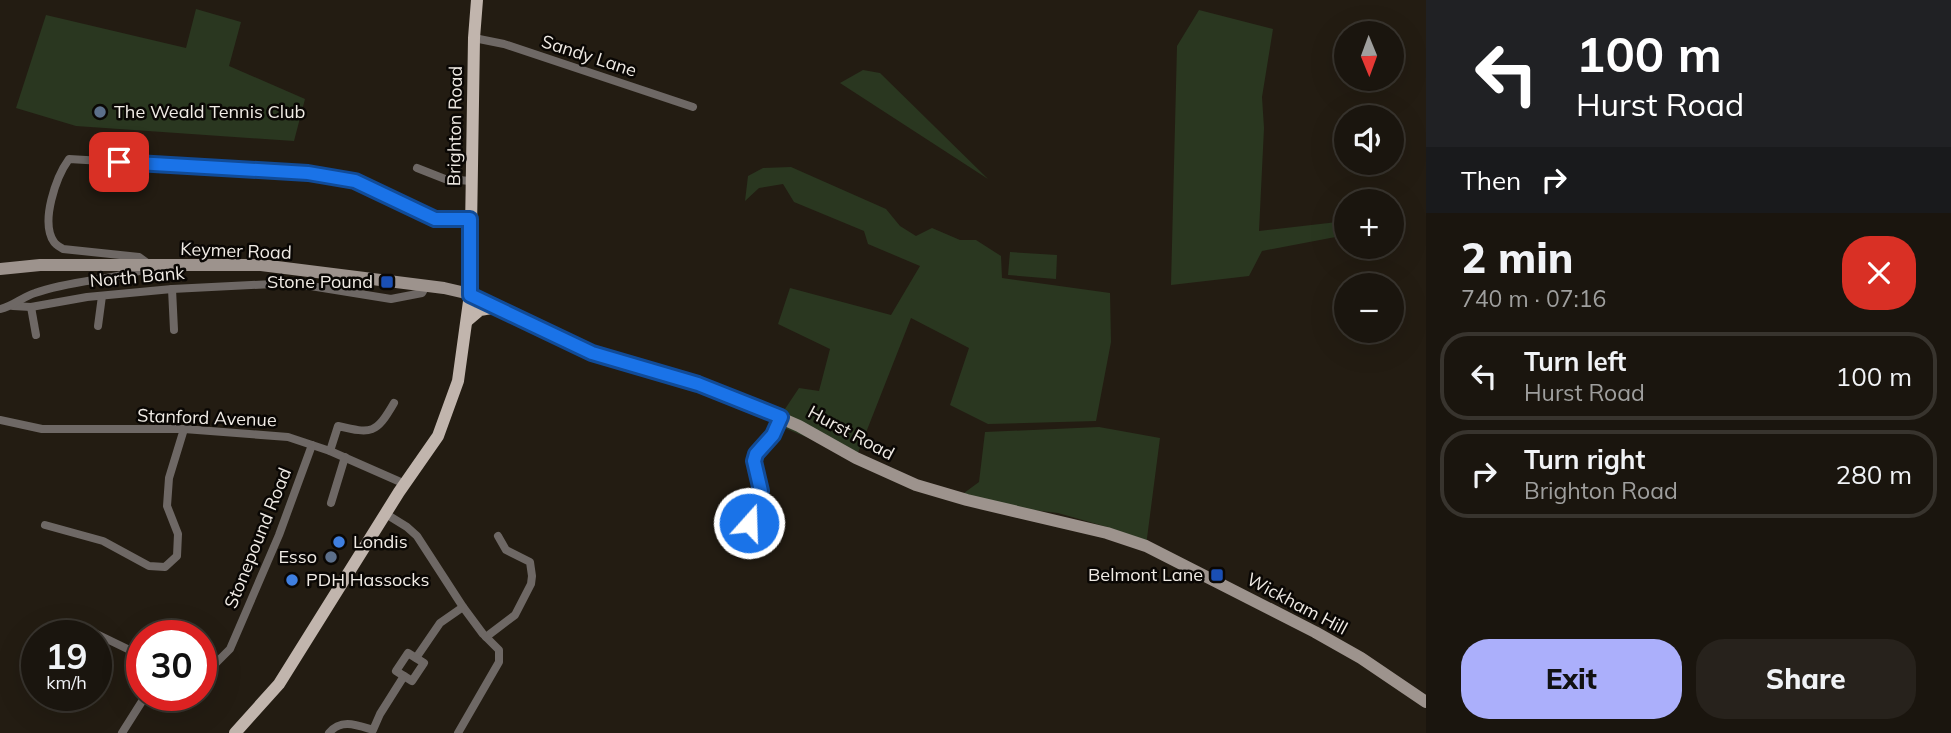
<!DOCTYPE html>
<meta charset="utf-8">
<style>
:root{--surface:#1a150e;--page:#27221c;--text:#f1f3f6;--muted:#9f9f9e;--line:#38342e;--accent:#abaffb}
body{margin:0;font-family:Mulish,sans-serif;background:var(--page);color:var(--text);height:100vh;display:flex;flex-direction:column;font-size:26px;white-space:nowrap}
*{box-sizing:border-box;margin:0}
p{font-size:23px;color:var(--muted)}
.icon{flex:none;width:38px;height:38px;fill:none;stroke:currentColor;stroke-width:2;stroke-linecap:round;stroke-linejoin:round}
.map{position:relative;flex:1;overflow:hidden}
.side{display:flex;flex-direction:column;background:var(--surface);width:525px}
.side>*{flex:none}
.hud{background:#202124;color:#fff;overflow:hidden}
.needle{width:46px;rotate:179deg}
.fabs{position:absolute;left:1334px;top:21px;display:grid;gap:14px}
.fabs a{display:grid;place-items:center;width:70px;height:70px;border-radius:50%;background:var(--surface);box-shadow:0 7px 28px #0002,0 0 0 2px var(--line);font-size:35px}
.speed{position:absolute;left:21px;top:620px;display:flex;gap:14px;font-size:35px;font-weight:700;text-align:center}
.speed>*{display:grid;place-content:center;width:91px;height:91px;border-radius:50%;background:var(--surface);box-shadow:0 7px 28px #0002,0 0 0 2px var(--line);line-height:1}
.speed small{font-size:18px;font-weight:400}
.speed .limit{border:10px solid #d22;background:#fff;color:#111}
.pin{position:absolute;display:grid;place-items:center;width:60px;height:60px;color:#fff;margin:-30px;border-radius:14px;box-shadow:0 4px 10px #0006}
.me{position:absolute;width:77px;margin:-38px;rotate:20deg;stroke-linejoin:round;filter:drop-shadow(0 0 5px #0008)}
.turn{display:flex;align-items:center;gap:24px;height:147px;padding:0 35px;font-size:32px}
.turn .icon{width:91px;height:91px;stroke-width:2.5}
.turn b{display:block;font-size:49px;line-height:60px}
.then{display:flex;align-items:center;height:66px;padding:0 35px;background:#0003;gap:14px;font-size:26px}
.round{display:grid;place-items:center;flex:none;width:74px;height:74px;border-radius:28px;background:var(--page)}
.headline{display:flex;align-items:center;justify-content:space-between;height:119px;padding:0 35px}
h1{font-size:42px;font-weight:800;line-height:52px}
.action{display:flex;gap:14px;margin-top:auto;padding:14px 35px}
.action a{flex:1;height:80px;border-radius:28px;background:var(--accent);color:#111;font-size:28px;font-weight:800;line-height:80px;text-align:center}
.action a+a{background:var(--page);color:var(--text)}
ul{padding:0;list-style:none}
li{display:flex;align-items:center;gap:21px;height:88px;margin:0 14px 10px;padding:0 21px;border:4px solid var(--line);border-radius:28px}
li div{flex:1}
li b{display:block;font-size:26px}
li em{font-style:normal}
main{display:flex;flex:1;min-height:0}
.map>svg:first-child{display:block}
.green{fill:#2a3720}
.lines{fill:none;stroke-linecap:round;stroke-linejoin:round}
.street{stroke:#6e6865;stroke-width:8}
.secondary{stroke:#9d938d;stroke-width:12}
.primary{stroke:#c1b5ad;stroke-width:12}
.route-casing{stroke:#114b97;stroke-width:18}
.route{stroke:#1a73e8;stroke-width:12}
.service-dot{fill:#5c6f8a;stroke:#0a0704;stroke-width:2.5}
.transit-dot{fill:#1a4fb4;stroke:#0a0704;stroke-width:2.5}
.shop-dot{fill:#3f7fe0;stroke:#0a0704;stroke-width:2.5}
.labels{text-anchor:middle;stroke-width:5;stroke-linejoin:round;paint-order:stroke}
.street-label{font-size:18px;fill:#f0ebe5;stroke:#0a0704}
.poi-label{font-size:18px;fill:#f0ebe5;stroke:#0a0704;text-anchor:start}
</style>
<main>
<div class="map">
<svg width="1426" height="733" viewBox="0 0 1426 733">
<rect width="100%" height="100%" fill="#231c12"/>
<g class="green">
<path d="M196 9 241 22 229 66 305 99 294 141 76 126 16 108 46 15 186 48Z"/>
<path d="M1199 10 1273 29 1262 97 1264 128 1259 231 1346 221V235L1262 251 1249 276 1171 285 1177 46Z"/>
<path d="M863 70 880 73 988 179 840 83Z"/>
<path d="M791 167 886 209 900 226 916 236 932 228 960 240H976L1001 256 1002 278 1110 293 1111 342 1096 421 988 424 950 405 969 348 911 318 856 458 775 424 799 388 819 391 830 349 778 324 790 288 891 315 920 266 868 244 864 231 794 202 783 184 759 188 745 201 748 176 763 168Z"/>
<path d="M1010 252 1057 255 1056 279 1008 275Z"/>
<path d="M1099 427 1160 438 1146 546 1107 527 1058 513 1015 508 960 496 979 482 985 432Z"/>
</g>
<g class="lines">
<g class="street">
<path d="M474 38 504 44 693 107"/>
<path d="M417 168 445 179 471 181"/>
<path d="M150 265 139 257 63 249C60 247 56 245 54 242 40 222 56 177 69 159L308 173 355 181 435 219H470"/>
<path d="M172 289 174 330"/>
<path d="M13 306 31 307 87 297 172 289 292 283 391 299 422 293 426 286"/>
<path d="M31 307 36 335"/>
<path d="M0 309C14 306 22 297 35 293 72 280 113 280 150 268"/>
<path d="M98 326 102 296"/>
<path d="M0 420 42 429H184L288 437 330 451 405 484"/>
<path d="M330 451 338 426C372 434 376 434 394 403"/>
<path d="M331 503 345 457"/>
<path d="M386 514 407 527 417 536 463 607 483 634 499 650V662L458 733"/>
<path d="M749 523 761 491 754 461 756 454 773 435 781 417"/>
<path d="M45 525 103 541 149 566 165 567 177 556 178 534 167 506 169 478 184 429"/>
<path d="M74 633 78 625 142 656"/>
<path d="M486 637 515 615 531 584 532 576 530 562 506 550 498 536"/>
<path d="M408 653 424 663 412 681 396 671Z"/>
<path d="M416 658 440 623 463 607"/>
<path d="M201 670 215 664 230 649 279 535 312 445"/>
<path d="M122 733 146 695"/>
<path d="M329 733C341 718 357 725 373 730L380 714 404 676"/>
</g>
<path class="secondary" d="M0 269 40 265H261L444 288 470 294 592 353 698 384 740 400 799 426 856 458 916 485 967 500 1107 533 1146 546 1315 632 1361 658 1426 702"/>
<g class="primary">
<path d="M467 321 480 310 497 307"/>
<path d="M235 733 279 684 399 492 438 436 458 381 470 294 474 38 477 0"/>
</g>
</g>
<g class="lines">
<defs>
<path id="route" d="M119 162 308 173 355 181 435 219H470V295L592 353 698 384 781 417 773 435 756 454 754 461 761 491 749 523"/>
</defs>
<use href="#route" class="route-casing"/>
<use href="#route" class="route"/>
</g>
<g class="service-dot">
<circle cx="100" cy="112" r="7"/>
<circle cx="331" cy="557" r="7"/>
</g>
<g class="transit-dot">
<rect x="380" y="275" width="14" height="14" rx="3.5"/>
<rect x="1210" y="568" width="14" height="14" rx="3.5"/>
</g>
<g class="shop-dot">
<circle cx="339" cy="542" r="7"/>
<circle cx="292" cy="580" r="7"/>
</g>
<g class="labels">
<g class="street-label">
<text transform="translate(589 56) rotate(18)" y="6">Sandy Lane</text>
<text transform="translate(455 126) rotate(-89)" y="6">Brighton Road</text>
<text transform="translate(236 251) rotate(2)" y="6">Keymer Road</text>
<text transform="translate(137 277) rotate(-5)" y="6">North Bank</text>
<text transform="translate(207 418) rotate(2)" y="6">Stanford Avenue</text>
<text transform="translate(851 433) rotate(28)" y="6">Hurst Road</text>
<text transform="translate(258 538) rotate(-68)" y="6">Stonepound Road</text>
<text transform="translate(1297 604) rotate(28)" y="6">Wickham Hill</text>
</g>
<g class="poi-label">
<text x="114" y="118">The Weald Tennis Club</text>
<text x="373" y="288" text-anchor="end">Stone Pound</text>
<text x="353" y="548">Londis</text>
<text x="317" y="563" text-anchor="end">Esso</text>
<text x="1203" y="581" text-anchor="end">Belmont Lane</text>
<text x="306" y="586">PDH Hassocks</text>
</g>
</g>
</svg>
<div class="fabs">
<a><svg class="needle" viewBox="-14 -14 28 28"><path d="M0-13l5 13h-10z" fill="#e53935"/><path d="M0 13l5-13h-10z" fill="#9f9f9e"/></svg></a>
<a><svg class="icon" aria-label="sound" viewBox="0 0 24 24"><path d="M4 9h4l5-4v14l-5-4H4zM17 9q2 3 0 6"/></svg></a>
<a>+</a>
<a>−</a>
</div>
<div class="speed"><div>19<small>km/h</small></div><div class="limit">30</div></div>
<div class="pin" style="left:119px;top:162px;background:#d93025"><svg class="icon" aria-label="arrive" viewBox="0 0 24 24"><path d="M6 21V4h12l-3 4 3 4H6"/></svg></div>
<svg class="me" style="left:749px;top:523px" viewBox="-20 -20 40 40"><circle r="17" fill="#1a73e8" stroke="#fff" stroke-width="3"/><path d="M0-11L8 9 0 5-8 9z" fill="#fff"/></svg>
</div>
<section class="side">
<div class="hud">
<div class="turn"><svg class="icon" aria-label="left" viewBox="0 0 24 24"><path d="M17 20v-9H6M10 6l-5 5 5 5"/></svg><div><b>100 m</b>Hurst Road</div></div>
<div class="then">Then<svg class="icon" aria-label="right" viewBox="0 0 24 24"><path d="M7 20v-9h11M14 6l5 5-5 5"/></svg></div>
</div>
<div class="headline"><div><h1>2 min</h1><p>740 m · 07:16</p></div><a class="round" style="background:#d93025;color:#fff"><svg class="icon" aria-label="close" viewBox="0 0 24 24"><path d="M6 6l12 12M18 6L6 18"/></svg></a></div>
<ul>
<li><svg class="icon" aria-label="left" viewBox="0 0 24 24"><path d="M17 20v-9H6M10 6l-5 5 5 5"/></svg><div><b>Turn left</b><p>Hurst Road</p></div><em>100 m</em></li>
<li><svg class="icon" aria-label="right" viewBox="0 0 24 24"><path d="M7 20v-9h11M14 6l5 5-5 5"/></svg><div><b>Turn right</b><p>Brighton Road</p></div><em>280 m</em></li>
</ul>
<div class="action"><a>Exit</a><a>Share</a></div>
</section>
</main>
